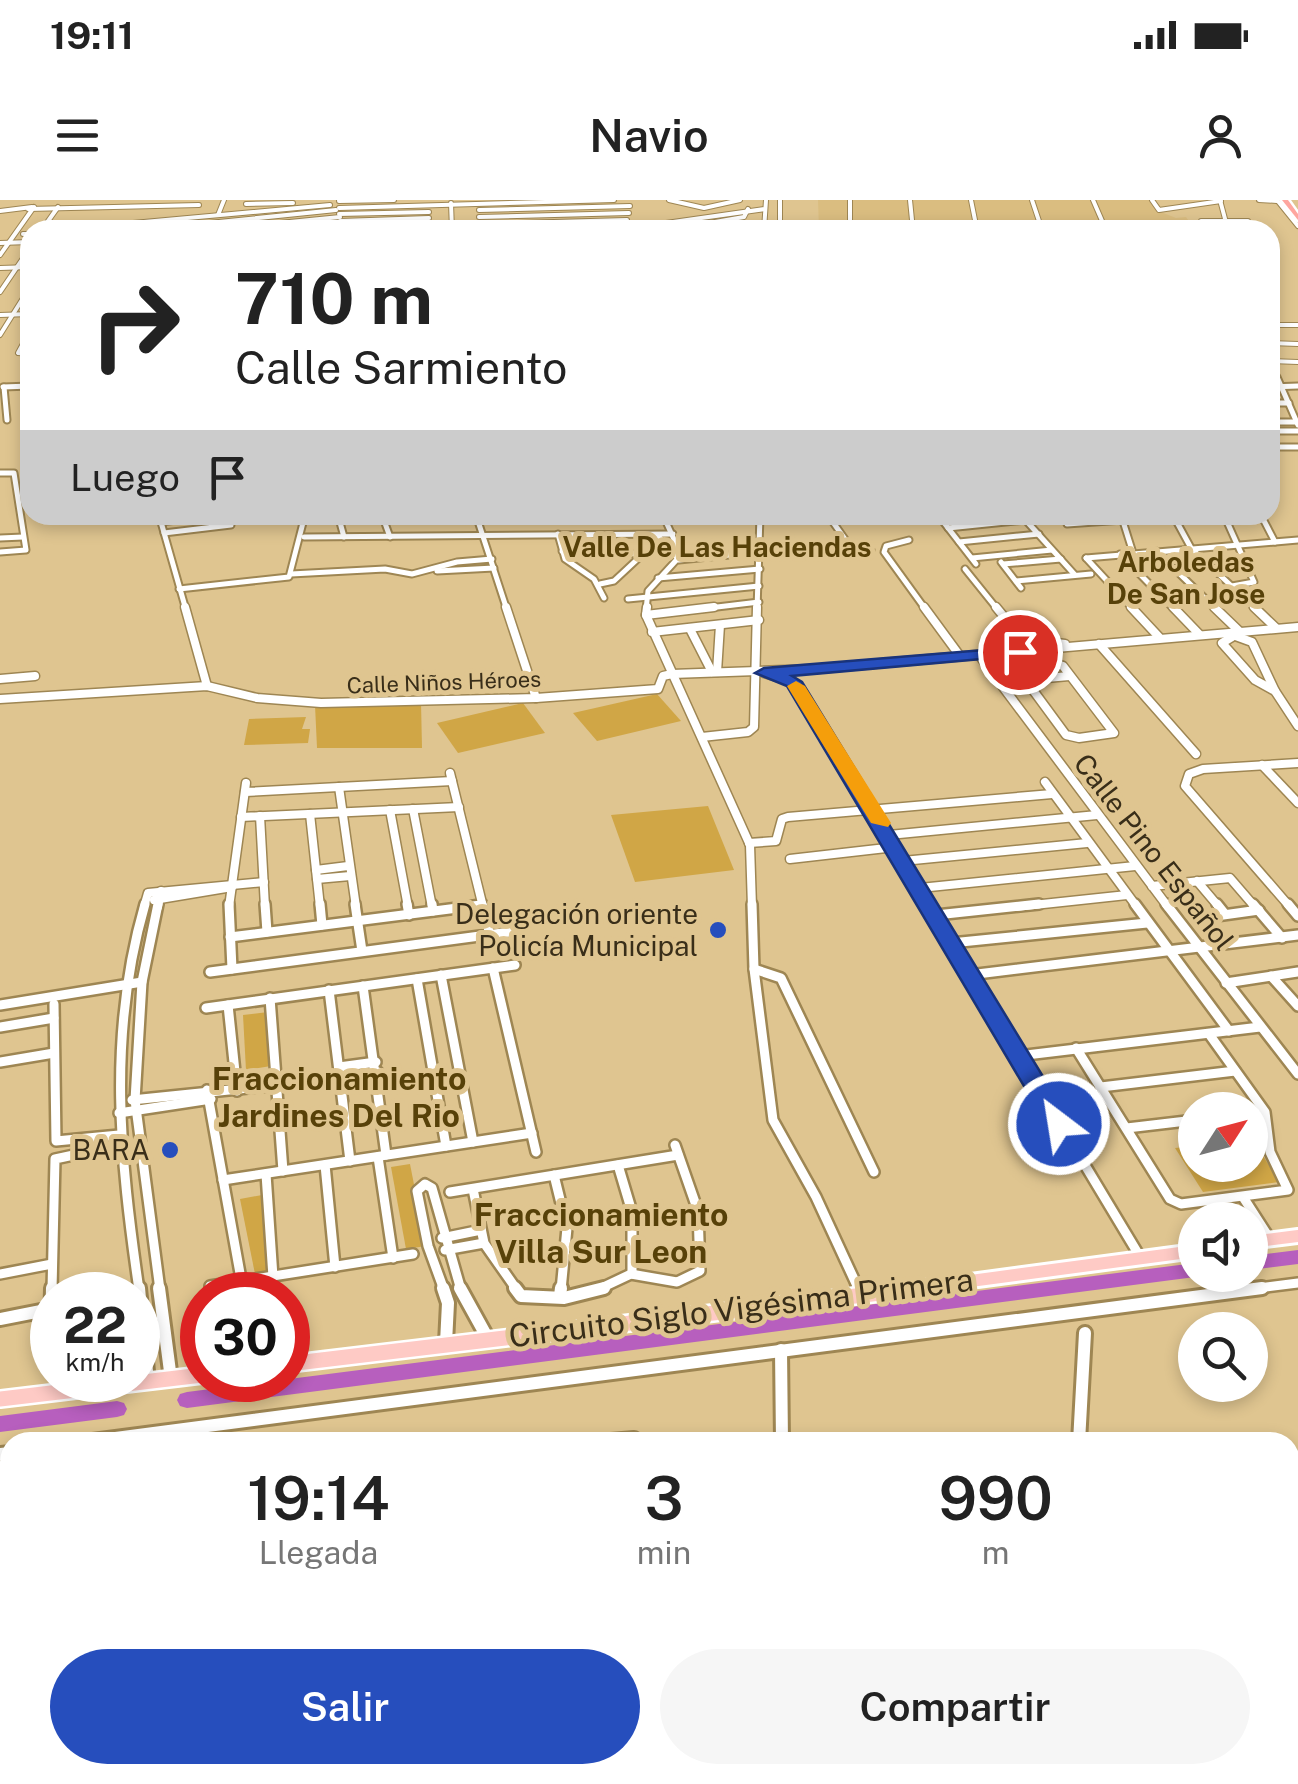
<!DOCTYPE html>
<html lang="es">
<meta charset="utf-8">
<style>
:root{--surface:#fff;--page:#f6f6f6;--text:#222;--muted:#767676;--accent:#264ebd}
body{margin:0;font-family:"Public Sans",sans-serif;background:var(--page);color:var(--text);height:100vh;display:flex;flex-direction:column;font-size:38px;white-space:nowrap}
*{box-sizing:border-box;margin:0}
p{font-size:32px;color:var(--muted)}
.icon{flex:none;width:55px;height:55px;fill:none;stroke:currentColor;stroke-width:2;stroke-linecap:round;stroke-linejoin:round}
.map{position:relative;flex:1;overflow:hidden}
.sheet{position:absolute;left:0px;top:1232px;width:1300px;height:352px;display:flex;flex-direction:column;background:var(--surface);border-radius:30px 30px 0 0;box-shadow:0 5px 15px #0003}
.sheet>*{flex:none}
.hud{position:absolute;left:20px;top:20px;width:1260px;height:305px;border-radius:30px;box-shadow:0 5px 15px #0003;background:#fff;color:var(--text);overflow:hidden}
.needle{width:65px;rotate:54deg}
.controls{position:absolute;left:1178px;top:892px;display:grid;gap:20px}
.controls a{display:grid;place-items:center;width:90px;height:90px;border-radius:50%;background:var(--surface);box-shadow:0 5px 15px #0003;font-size:50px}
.speed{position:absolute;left:30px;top:1072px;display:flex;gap:20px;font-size:50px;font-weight:700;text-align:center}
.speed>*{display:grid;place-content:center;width:130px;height:130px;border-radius:50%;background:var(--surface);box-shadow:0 5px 15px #0003;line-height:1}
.speed small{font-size:25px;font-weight:400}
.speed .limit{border:15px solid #d22;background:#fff;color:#111}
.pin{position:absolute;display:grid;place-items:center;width:85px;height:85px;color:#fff;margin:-42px;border:5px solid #fff;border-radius:50%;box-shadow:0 2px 10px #0007}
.me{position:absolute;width:110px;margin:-55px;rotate:329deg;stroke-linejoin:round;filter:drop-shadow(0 0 8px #0008)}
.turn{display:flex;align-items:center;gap:35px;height:210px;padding:0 50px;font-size:45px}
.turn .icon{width:130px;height:130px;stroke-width:2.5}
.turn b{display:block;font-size:70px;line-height:85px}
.then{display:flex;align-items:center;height:95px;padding:0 50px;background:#0003;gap:20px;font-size:38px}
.eta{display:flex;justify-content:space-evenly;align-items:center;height:170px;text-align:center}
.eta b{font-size:60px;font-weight:600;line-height:70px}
.primary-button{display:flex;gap:20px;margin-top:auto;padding:20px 50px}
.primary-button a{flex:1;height:115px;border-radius:60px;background:var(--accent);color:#fff;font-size:40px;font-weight:600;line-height:115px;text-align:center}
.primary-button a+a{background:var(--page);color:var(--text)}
.status{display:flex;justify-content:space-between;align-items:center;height:70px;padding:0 50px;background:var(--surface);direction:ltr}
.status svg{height:28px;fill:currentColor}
header{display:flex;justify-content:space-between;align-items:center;height:130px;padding:0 50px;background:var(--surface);font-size:45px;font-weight:600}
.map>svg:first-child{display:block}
.built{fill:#dabd80}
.green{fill:#d0a646}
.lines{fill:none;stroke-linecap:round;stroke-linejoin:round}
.river{fill:#b75fbe;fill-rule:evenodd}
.minor-far4-casing{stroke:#9e8653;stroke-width:6}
.minor-far3-casing{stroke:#9e8653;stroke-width:9}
.minor-far2-casing{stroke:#9e8653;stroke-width:11}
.minor-far1-casing{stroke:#9e8653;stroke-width:14}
.minor-casing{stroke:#9e8653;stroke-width:18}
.major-far1-casing{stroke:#fff;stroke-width:18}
.major-casing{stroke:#fff;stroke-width:20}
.highway-casing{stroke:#fff;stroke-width:5}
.minor-far4{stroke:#fff;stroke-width:4}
.minor-far3{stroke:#fff;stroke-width:5}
.minor-far2{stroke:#fff;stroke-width:8}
.minor-far1{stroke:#fff;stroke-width:9}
.minor{stroke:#fff;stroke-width:12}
.major-far1{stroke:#fecac5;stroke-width:12}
.major{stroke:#fecac5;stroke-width:15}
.highway{fill:#fea69f;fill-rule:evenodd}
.route{fill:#264ebd;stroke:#19337b;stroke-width:2.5}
.slow{fill:#f59e0b}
.poi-dot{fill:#264ebd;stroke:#dfc590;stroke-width:4}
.labels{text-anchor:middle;stroke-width:10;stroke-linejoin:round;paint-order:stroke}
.far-street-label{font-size:22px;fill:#392e19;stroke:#dfc590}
.far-quarter-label{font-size:28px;font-weight:bold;fill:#574109;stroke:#dfc590}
.street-label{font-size:28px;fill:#392e19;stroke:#dfc590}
.poi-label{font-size:28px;fill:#392e19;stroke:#dfc590;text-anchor:end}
.quarter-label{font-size:32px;font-weight:bold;fill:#574109;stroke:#dfc590}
.near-street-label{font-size:32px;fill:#392e19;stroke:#dfc590}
</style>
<div class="status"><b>19:11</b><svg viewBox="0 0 49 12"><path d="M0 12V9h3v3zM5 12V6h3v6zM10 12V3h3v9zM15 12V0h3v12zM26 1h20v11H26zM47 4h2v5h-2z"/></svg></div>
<header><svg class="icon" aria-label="menu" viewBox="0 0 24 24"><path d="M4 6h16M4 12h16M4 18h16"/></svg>Navio<svg class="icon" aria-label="person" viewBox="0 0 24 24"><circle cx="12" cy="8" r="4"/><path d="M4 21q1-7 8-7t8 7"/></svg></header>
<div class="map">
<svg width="1298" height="1584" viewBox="0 0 1298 1584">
<rect width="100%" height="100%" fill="#dfc590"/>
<path class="built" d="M818 0H1150L1156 10 1176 18 1186 17 1193 27 1108 30 1099 8 1106 30H819Z"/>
<g class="green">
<path d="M657 494 681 521 597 541 573 513Z"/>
<path d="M421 502 422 548H317L315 505Z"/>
<path d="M523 503 545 533 458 553 437 523Z"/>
<path d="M306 517 302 529H310L308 543 244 545 249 519Z"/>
<path d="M708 606 734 670 635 682 611 615Z"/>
<path d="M268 812 271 866 246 870 243 815Z"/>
<path d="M1250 943 1256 944 1279 982 1203 992 1175 948 1195 946V965H1250Z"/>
<path d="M410 964 426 1046 406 1049 391 967Z"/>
<path d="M262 995 268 1072 255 1074 240 999Z"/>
</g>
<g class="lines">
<g class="river">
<path d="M1298 1050V1064L1250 1070V1056Z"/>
<path d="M1195 1063V1075H1201L1195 1077 187 1208 180 1206 177 1200 180 1194 187 1192Z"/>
<path d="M117 1201 124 1203 127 1209 124 1215 117 1217 0 1232V1216Z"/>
</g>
<defs>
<g id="minor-far4">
<path d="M669 0 704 8 740 0"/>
<path d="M780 0V30"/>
<path d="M850 0V30"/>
<path d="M910 0 913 30"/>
<path d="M971 0 977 30"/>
<path d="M1032 0 1042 30"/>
<path d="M1093 0 1106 30"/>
<path d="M1152 0 1159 10 1221 1"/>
<path d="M1220 0 1228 30"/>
<path d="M1259 0 1277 1"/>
<path d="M1277 0 1298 26"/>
<path d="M339 1 394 0"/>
<path d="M451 3 452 30"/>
<path d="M246 4 293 3"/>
<path d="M339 8 614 0"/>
<path d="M28 9 199 5"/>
<path d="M479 10 630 6"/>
<path d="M0 11 32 7"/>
<path d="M339 14 429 12"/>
<path d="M218 15 224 0"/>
<path d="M479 17 629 13"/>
<path d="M340 21 429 18"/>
<path d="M1201 21H1248"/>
<path d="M666 23 765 9"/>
<path d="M666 23 680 28 744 17 748 9"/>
<path d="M46 24 58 7"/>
<path d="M480 24 627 20"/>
<path d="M189 25 336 10"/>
<path d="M341 28 428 25"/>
<path d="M67 29 330 5"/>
<path d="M208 30 340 17"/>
<path d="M499 30 625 26"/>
<path d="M705 30 738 25 953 30"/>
<path d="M764 30 766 0"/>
<path d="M23 34H30"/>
<path d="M0 43 30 42"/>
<path d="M0 55 34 7"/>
<path d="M0 68 30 67"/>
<path d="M0 92 30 48"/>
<path d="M0 115 30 114"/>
<path d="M1270 125H1298"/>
<path d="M30 131 18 153 30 154"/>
<path d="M0 135 30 87"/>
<path d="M1270 143 1298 144"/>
<path d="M1270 160 1278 180"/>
<path d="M1270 161 1298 162"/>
</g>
<g id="minor-far3">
<path d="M1277 177 1298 225"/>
<path d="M3 187 30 186"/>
<path d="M4 187 7 220"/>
<path d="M1270 187 1298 186"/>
<path d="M1270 203H1289"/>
<path d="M1270 222H1297"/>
<path d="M1270 231H1298"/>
<path d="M1270 247H1298"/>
<path d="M0 273H14L26 350 0 352"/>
<path d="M159 315 186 410"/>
<path d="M338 315 344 337"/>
<path d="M382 315 390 337"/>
<path d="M476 315 507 410"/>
<path d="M892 315 895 319"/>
<path d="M938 315 976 364"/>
<path d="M1021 315 1075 375"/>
<path d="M1173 315 1191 348 1257 410"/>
<path d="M1224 315 1254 382 1232 386"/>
<path d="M1261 315 1275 342"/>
<path d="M652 318 691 315"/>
<path d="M830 318 854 352"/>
<path d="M1122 318 1133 353"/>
<path d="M831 319 880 315"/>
<path d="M161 322 215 315"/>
<path d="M1067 324 1123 320"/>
<path d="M948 328 1026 320"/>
<path d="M164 333 231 325"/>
<path d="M558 334 565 359 594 379 604 398"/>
<path d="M304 337 673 334"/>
<path d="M659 337 679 360 759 352"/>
<path d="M0 338 23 337"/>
<path d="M909 340 886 346 884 352 926 410"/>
<path d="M959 342 1039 334"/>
<path d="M562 351 643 354"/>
<path d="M1156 351 1217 410"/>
<path d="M835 354 871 350"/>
<path d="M1120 354 1175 410"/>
<path d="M972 358 1052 350"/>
<path d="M1086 358 1298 340"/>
<path d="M1086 358 1134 410"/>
<path d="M1001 362 1021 388"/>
<path d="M1003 364 1061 359"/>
<path d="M965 369 998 410"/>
<path d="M437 371 494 368"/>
<path d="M291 374 385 369 412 374 457 362 492 359"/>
<path d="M658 378 760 369"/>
<path d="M1016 381 1091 374"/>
<path d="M600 384 614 381 643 354 671 352"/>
<path d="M179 389 289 377 305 315"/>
<path d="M628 399 759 386"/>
<path d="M646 410 648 391 681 355 663 315"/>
<path d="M692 410 759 402"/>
<path d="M757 410 760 315"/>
</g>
<g id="minor-far2">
<path d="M185 407 207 486"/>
<path d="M506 407 536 498"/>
<path d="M647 407 646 415 750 645 752 707"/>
<path d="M924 407 960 456"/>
<path d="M996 407 1037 457 1063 466 1114 533 1079 538 1066 535 1016 467 1025 460 1020 452"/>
<path d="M1131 407 1159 437"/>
<path d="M1173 407 1199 434"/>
<path d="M1214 407 1239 431"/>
<path d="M1254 407 1276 428"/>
<path d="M646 415 714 407"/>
<path d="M690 429 712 472"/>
<path d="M652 432 759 420"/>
<path d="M1230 434 1252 442 1275 491"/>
<path d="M1232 437 1222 443 1255 480 1275 491 1298 526"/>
<path d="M1023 439 1065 444"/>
<path d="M1099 444 1196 554"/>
<path d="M979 455 1168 707"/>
<path d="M717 472 720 425"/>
<path d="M764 473 794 482 929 707"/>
<path d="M672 474 815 469 1298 427"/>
<path d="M0 479 35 476"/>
<path d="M1024 480 1069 476"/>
<path d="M0 499 207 486 257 498 321 503 536 498 658 489 663 476 672 474"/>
<path d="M702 537 748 532 754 527 757 407"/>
<path d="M1262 565 1298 603"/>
<path d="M450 573 483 707"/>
<path d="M1045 582 1137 707"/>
<path d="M339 587 356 707"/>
<path d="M245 592 452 581"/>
<path d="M413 609 432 707"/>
<path d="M390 610 408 707"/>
<path d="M310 614 320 707"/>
<path d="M260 616 265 707"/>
<path d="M241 617 459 607"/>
<path d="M889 635 1097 615"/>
<path d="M749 643 776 641 782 619 788 617 1052 594"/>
<path d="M790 659 895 647"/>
<path d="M903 661 1087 643"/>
<path d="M316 670 348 666"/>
<path d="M317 679 350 676"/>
<path d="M1197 681 1219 707"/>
<path d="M1152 686 1230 678 1255 707"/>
<path d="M920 688 1135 666"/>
<path d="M154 700 232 687"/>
<path d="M144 707 148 693 264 682"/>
<path d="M158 707 161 691"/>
<path d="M229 707 246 583"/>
<path d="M467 707 481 705"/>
<path d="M1015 707 1127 695"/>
<path d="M1290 707 1185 586 1189 574 1203 569 1298 563"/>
</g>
<g id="minor-far1">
<path d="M158 704 142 782 135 900 160 1090"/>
<path d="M229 704 232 769"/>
<path d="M265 704 267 732"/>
<path d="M320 704 322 725"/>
<path d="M355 704 362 751"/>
<path d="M407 704 409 715"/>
<path d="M432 704 433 711"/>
<path d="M482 704 490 735"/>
<path d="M752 704 754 769 773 920 816 997 859 1090"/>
<path d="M928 704 1142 1060"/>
<path d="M1135 704 1229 831"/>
<path d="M1166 704 1298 874"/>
<path d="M1217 704 1225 714"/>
<path d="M1253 704 1282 738"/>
<path d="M1288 704 1298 716"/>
<path d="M936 715 1039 704"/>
<path d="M1209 717 1259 710"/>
<path d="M230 737 481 705"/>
<path d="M951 743 1147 723"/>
<path d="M493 768 536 952"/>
<path d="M754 769 781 778 874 972"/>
<path d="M210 772 510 732"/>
<path d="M441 775 473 942"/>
<path d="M969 775 1298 735"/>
<path d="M1271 776 1298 806"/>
<path d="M417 779 446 946"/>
<path d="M1226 783 1298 772"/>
<path d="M363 786 386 955"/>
<path d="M329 790 350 961"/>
<path d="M270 798 283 971"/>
<path d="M54 804 56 941 119 935"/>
<path d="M0 805 142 782"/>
<path d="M228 805 237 891"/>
<path d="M206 808 515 765"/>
<path d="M0 827 54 818"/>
<path d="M1076 848 1170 999 1181 1004 1288 990 1270 952 1265 912 1209 834"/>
<path d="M1018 856 1260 827"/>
<path d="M0 862 54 853"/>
<path d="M339 867 376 862"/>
<path d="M340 878 378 872"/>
<path d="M1101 887 1235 871"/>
<path d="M207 890 243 1090"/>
<path d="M132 900 278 885"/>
<path d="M119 913 211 899"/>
<path d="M1127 928 1195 920"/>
<path d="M378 957 393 1058"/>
<path d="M325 965 335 1067"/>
<path d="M618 965 632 1012V1074"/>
<path d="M266 974 273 1077"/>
<path d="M554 975 567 1028 561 1090"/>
<path d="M223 980 532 933"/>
<path d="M473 989 484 1043 517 1090"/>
<path d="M450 992 678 955"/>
<path d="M1243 997 1270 1039"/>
<path d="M442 1038 481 1030"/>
<path d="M445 1050 484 1043"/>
<path d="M0 1074 52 1064"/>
<path d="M210 1086 413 1054"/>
<path d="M52 1090 55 959 120 945"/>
<path d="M139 1090C120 958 107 835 145 704"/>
<path d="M444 1090 428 1046 417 991 425 984 432 988 461 1090"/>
<path d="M597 1090 631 1074 677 1082 700 1071 698 1011 675 945"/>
<path d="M1243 1090 1298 1083"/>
</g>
<g id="minor">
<path d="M139 1088 148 1182"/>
<path d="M159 1088 171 1179"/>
<path d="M243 1088 244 1095"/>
<path d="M443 1088 448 1103 446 1143"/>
<path d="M460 1088 487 1137"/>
<path d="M515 1088 521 1096 564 1098 604 1088"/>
<path d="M858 1088 862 1096"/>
<path d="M560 1096 561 1088"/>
<path d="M0 1119 51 1109"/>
<path d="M51 1130 52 1088"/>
<path d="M781 1150 782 1242"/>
<path d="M85 1242 1262 1088"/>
<path d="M568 1242H584"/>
<path d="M599 1242 634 1239"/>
<path d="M1079 1242 1085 1133"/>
<path d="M0 1254 10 1253"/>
<path d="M1290 1439 1298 1437"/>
<path d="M311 1575V1584"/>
<path d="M725 1575V1584"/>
<path d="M785 1575V1584"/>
<path d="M1062 1575V1584"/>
<path d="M92 1584 111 1575"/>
<path d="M422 1584 467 1575"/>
<path d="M565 1584 566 1575"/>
</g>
<g id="major-far1">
<path d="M1250 1042 1298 1036"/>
<path d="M903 1090 1195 1051"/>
</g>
<g id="major">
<path d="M288 1164 922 1088"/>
<path d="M0 1199 202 1175"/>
</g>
<path id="highway" d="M1282 0H1288L1298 14V20Z"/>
</defs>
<use href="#minor-far4" class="minor-far4-casing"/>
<use href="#minor-far3" class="minor-far3-casing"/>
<use href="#minor-far2" class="minor-far2-casing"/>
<use href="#minor-far1" class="minor-far1-casing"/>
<use href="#minor" class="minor-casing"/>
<use href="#major-far1" class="major-far1-casing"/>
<use href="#major" class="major-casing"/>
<use href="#highway" class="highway-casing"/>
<use href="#minor-far4" class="minor-far4"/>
<use href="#minor-far3" class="minor-far3"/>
<use href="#minor-far2" class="minor-far2"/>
<use href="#minor-far1" class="minor-far1"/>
<use href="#minor" class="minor"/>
<use href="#major-far1" class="major-far1"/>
<use href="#major" class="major"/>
<use href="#highway" class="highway"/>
</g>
<path class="route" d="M1020 447 1029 452 1026 455 792 476 802 482 1072 924 1059 933 1050 930 787 486 755 473 764 468Z"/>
<path class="slow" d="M796 481 805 486 891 623 888 627 871 623 787 486Z"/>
<g class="poi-dot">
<circle cx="718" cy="730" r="10"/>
<circle cx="170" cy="950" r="10"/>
</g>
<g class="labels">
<g class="far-street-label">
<text transform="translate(444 482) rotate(-2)" y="8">Calle Niños Héroes</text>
</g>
<g class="far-quarter-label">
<text x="717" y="357">Valle De Las Haciendas</text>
<text x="1186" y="372">Arboledas<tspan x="1186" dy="32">De San Jose</tspan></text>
</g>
<g class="street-label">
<text transform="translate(1154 652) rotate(52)" y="10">Calle Pino Español</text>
</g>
<g class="poi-label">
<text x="698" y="724">Delegación oriente<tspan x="698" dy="32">Policía Municipal</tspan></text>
<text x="150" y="960">BARA</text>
</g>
<g class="quarter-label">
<text x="339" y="890">Fraccionamiento<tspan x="339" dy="37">Jardines Del Rio</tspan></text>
<text x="601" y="1026">Fraccionamiento<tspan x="601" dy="37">Villa Sur Leon</tspan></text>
</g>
<g class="near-street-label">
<text transform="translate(741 1108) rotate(-7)" y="11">Circuito Siglo Vigésima Primera</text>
</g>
</g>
</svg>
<div class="controls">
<a><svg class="needle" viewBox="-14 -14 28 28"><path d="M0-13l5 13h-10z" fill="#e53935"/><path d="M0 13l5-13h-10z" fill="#767676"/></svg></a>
<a><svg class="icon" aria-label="sound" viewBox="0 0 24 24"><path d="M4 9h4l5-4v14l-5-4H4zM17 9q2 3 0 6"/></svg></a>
<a><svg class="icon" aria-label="search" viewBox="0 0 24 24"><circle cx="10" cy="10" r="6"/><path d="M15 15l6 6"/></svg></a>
</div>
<div class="speed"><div>22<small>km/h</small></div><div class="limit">30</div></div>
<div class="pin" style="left:1020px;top:452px;background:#d93025"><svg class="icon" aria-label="arrive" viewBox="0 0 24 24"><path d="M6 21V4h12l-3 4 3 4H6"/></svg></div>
<svg class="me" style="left:1059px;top:924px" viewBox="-20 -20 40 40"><circle r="17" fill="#264ebd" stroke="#fff" stroke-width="3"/><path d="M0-11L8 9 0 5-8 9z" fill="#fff"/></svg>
<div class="hud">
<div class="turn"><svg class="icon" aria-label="right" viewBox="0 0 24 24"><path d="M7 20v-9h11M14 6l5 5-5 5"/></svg><div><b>710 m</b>Calle Sarmiento</div></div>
<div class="then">Luego<svg class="icon" aria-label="arrive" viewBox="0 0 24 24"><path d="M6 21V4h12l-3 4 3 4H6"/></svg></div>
</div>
<section class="sheet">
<div class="eta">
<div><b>19:14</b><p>Llegada</p></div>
<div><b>3</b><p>min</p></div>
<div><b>990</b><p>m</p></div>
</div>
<div class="primary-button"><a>Salir</a><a>Compartir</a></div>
</section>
</div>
